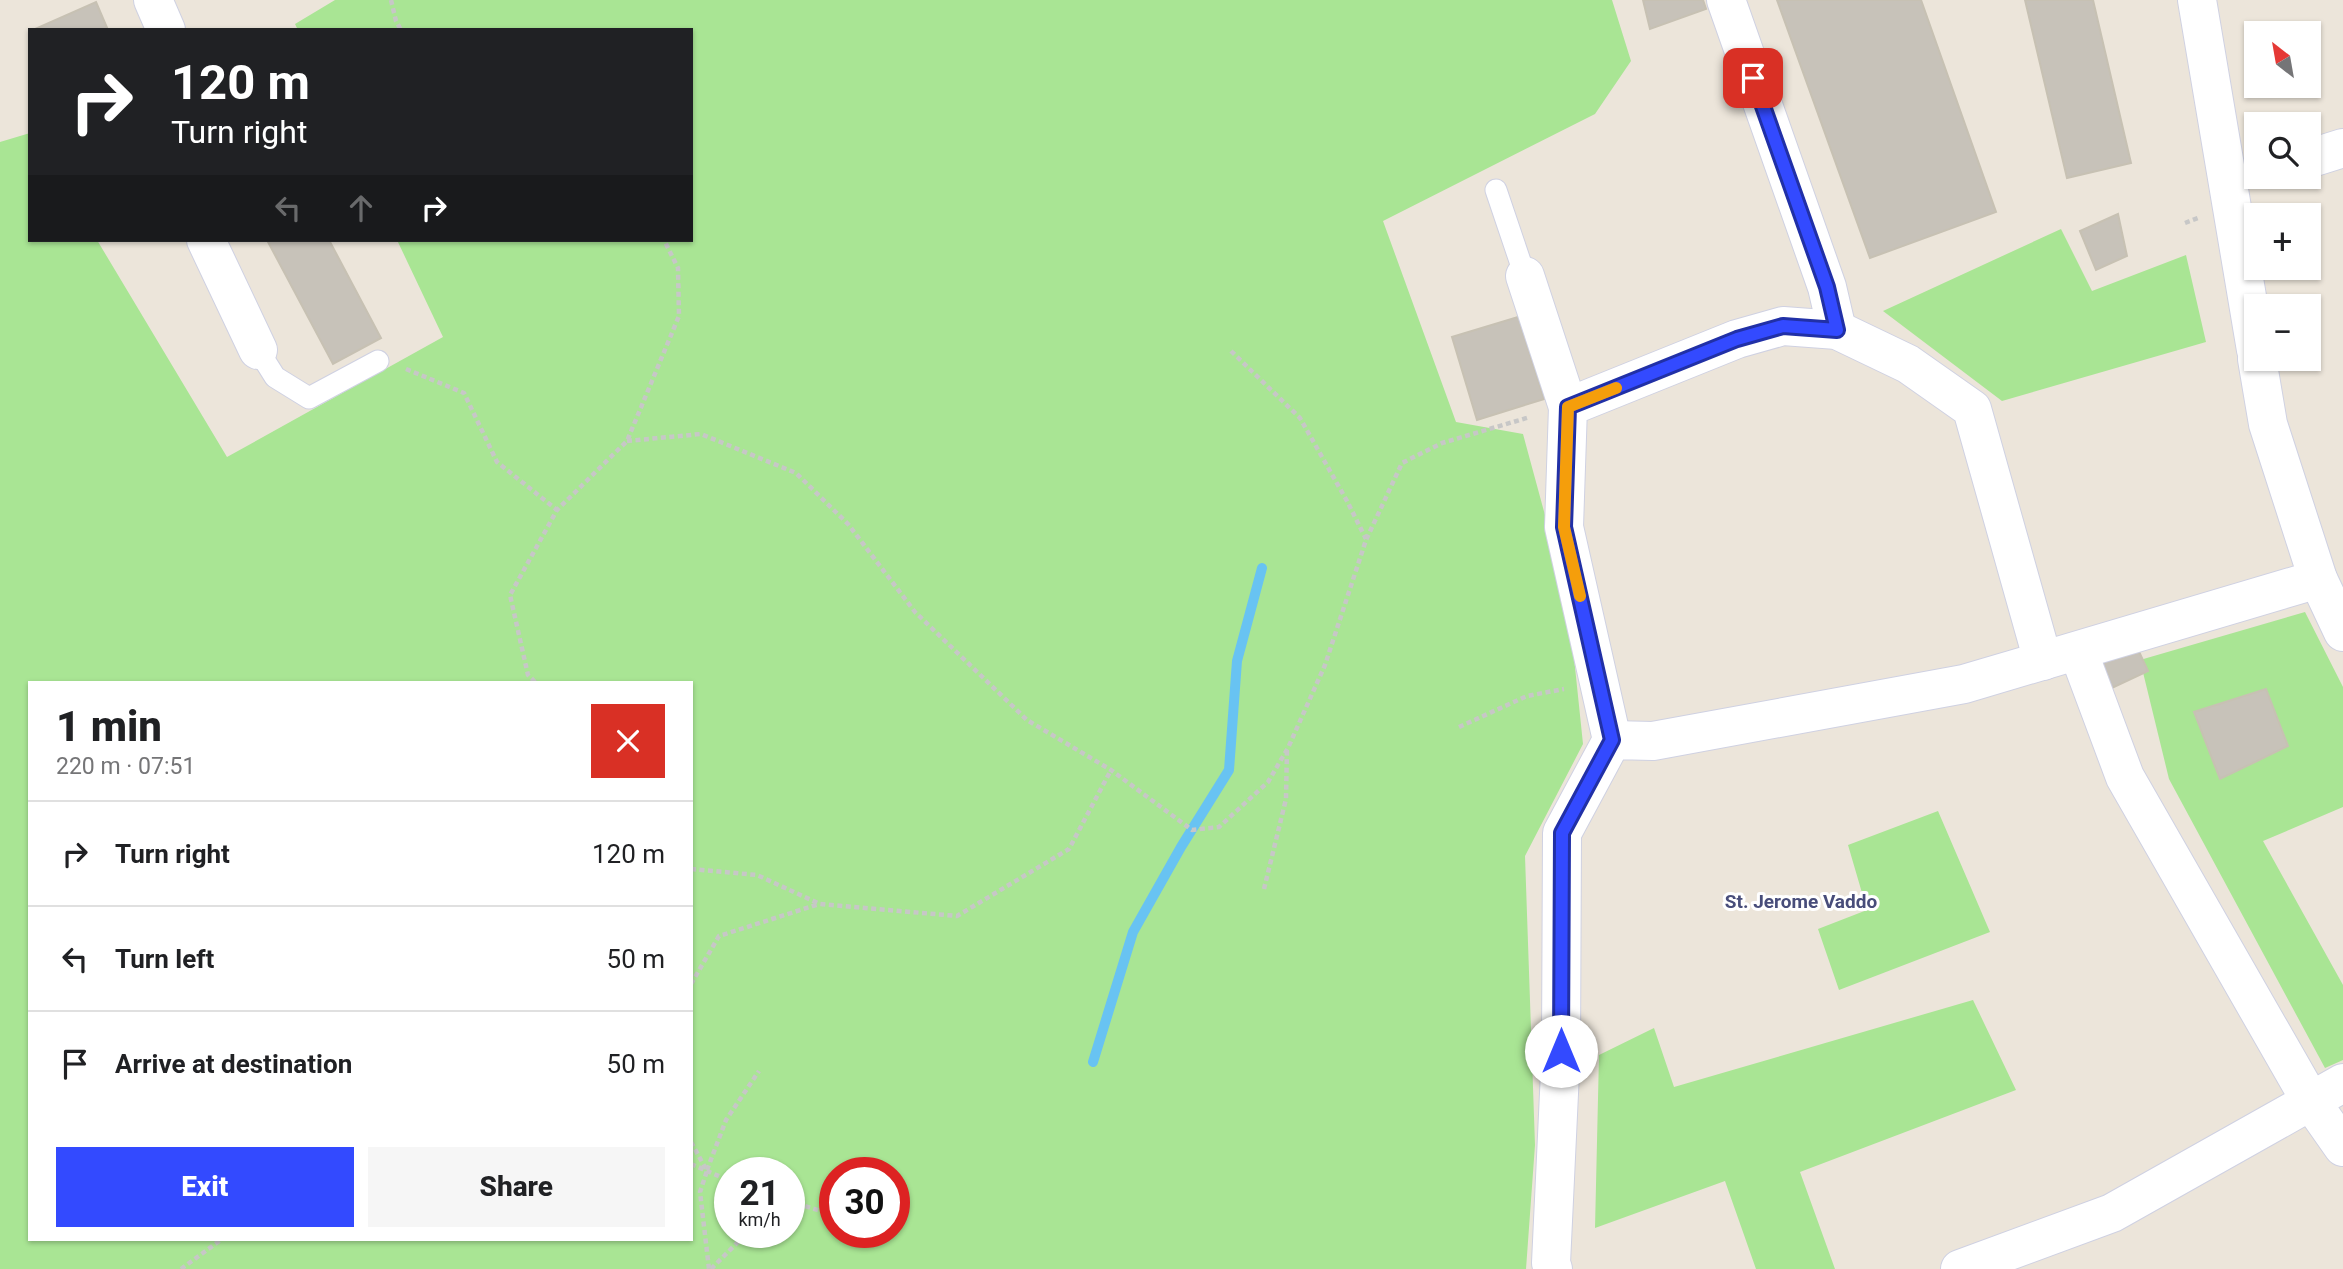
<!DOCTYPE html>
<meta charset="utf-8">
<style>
:root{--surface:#fff;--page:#f6f6f6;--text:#202124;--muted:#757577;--line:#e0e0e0;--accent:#334aff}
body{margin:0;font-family:Roboto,sans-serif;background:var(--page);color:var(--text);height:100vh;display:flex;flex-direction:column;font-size:26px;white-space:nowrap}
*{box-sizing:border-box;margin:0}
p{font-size:23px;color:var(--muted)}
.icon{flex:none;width:38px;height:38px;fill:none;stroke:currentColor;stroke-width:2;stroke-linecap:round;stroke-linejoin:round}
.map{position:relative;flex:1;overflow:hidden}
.panel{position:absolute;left:28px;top:681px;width:665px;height:560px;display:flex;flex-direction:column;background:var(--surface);border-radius:0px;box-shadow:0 2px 5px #0004}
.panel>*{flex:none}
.guide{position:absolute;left:28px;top:28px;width:665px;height:214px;border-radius:0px;box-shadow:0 2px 5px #0004;background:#202124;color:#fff;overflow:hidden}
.needle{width:46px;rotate:329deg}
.controls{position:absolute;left:2244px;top:21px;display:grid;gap:14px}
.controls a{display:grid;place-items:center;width:77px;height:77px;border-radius:0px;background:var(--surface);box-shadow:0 2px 5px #0004;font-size:35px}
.speed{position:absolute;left:714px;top:1157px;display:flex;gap:14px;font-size:35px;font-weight:700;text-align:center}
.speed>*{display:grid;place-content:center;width:91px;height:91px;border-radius:50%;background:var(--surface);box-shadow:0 2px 5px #0004;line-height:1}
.speed small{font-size:18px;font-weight:400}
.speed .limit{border:10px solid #d22;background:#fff;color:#111}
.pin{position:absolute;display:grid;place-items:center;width:60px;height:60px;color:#fff;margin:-30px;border-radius:14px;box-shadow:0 4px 10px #0006}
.me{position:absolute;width:77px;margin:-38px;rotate:0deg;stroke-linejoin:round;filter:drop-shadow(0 0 5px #0008)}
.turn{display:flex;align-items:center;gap:24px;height:147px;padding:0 28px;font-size:32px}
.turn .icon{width:91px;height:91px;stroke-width:2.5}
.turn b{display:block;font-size:49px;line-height:60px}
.lanes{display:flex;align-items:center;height:66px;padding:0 28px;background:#0003;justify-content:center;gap:35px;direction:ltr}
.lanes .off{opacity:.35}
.round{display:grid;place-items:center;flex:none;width:74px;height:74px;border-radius:0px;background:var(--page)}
.headline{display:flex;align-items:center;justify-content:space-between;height:119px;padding:0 28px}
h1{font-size:42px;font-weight:800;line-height:52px}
.cta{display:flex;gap:14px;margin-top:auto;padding:14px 28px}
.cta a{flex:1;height:80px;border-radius:0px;background:var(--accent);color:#fff;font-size:28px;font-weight:800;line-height:80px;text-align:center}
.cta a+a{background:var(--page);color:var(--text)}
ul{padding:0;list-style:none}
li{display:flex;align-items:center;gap:21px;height:105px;padding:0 28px;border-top:2px solid var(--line)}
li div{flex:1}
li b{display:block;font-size:26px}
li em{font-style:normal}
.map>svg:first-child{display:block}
.green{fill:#a9e594;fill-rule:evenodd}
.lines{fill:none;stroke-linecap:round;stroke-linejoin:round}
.stream{stroke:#68c3f2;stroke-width:10}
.building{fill:#c7c2b9;stroke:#c7c1b3;stroke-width:2}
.lane-casing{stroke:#cfd1e2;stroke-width:23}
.street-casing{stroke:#cfd1e2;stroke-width:40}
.secondary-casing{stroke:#cfd1e2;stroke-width:40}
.path{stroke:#c7c7c7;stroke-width:4.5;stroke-dasharray:5 3.5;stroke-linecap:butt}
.lane{stroke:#fff;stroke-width:21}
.street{stroke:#fff;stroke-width:38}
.secondary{stroke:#fff;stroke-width:38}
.route-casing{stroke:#2130a6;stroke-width:18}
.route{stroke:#334aff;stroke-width:12}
.slow{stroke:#f59e0b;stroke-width:12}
.labels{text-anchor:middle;stroke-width:6;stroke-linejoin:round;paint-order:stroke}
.neighbourhood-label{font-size:19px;font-weight:bold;fill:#484d7a;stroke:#fff}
</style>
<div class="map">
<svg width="2343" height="1269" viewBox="0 0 2343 1269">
<rect width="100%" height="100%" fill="#ece5da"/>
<g class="green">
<path d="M335 0H1612L1631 61 1595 114 1383 221 1456 422 1523 434 1568 600 1583 744 1525 856 1535 1145 1526 1269H0V142L30 133V240H97L227 457 443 337 397 240H691V30H298L295 24ZM30 682H691V1239H30ZM730 1172H789V1232H730ZM835 1172H894V1232H835Z"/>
<path d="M2061 229 2092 291 2186 255 2206 342 2002 401 1883 311Z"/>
<path d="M2305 612 2343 687V807L2263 841 2343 985V1060L2325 1068 2169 779 2140 660Z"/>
<path d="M1938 811 1990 932 1839 990 1818 929 1867 910 1848 845Z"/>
<path d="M1973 1000 2016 1090 1800 1172 1835 1269H1756L1725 1181 1595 1228 1599 1055 1654 1028 1674 1087Z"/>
</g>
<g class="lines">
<path class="stream" d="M1093 1062 1133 932 1181 847 1229 770 1237 661 1262 568"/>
</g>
<g class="building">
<path d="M1643 0H1703L1706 9 1650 29Z"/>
<path d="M1777 0H1921L1996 212 1870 258Z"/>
<path d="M2025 0H2093L2131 163 2067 178Z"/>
<path d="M96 2 108 30H33Z"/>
<path d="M2118 214 2127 256 2096 270 2080 231Z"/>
<path d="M267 240H329L381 338 333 364Z"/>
<path d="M1518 317 1544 399 1477 420 1452 337Z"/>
<path d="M2135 643 2148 671 2112 688 2098 656Z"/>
<path d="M2266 689 2288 746 2220 779 2194 712Z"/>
</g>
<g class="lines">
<defs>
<g id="lane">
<path d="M1496 190 1525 276"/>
<path d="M258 350 275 377 309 398 378 361"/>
</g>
<g id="street">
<path d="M153 0 166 30"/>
<path d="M1726 0 1827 287 1837 330"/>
<path d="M2308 159 2343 148"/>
<path d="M206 240 258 350"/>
<path d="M1525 276 1568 407"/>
<path d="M2078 651 2125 777 2310 1100 2343 1147"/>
<path d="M1612 740 1564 527 1568 407 1737 339 1783 326 1837 330 1908 364 1972 409 2043 661"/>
<path d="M1553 1269 1551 1263 1561 1051 1562 833 1612 740 1653 741 1964 684 2318 579"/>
<path d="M1960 1269 2112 1213 2343 1083"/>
</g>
<g id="secondary">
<path d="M2197 0 2256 350"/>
<path d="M2257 359 2268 424 2318 579 2343 632"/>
</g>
</defs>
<use href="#lane" class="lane-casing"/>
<use href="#street" class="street-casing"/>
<use href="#secondary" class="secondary-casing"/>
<g class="path">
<path d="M391 0 396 21 401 30"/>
<path d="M2185 223 2198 218"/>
<path d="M1231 351 1300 418 1347 501 1366 539"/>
<path d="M406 369 464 393 497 462 557 510"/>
<path d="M627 441 701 434 796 473 848 524 915 612 1027 720 1111 770 1192 830 1219 827 1268 782 1288 748 1325 665 1366 540 1402 463 1442 443 1530 417"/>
<path d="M535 682 528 675 510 595 557 510 627 441 679 316 678 268 664 240"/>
<path d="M1459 727 1527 696 1564 689"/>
<path d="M691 869 757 875 820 904 957 916 1069 849 1111 770"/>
<path d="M1264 889 1286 799 1287 749"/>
<path d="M691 984 719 936 819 904"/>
<path d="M691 1142 707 1171 700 1192 709 1269"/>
<path d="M691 1164 730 1181"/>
<path d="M707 1170 726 1120 759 1071"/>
<path d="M789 1201 830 1214"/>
<path d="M181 1269 222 1239"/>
<path d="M711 1269 748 1232"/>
</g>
<use href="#lane" class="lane"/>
<use href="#street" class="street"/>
<use href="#secondary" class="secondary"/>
</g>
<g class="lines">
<defs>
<path id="route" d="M1561 1051 1562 833 1612 740 1564 527 1568 407 1737 339 1783 326 1837 330 1827 287 1753 78"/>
</defs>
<use href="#route" class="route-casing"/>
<use href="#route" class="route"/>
<path class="slow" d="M1580 596 1564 527 1568 407 1616 388"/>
</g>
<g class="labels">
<g class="neighbourhood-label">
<text x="1801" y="908">St. Jerome Vaddo</text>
</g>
</g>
</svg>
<div class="controls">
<a><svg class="needle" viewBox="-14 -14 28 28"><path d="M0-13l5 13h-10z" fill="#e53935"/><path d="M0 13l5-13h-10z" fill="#757577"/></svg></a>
<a><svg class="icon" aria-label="search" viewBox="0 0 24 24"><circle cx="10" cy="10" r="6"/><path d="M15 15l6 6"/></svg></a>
<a>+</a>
<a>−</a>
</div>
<div class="speed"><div>21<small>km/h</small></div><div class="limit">30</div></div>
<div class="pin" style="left:1753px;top:78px;background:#d93025"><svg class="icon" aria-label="arrive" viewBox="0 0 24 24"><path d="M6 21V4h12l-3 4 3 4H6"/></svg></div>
<svg class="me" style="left:1561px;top:1051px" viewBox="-20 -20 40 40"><circle r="19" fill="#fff"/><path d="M0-13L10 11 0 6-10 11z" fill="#334aff"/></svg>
<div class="guide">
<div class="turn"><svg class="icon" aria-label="right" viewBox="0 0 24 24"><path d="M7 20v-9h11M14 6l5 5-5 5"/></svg><div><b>120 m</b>Turn right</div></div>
<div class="lanes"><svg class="icon off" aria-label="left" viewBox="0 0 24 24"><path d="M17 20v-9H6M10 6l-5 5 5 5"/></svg><svg class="icon off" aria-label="ahead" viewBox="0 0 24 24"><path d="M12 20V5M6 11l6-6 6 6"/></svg><svg class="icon" aria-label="right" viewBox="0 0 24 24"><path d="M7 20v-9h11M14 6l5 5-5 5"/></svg></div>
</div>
<section class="panel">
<div class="headline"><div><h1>1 min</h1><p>220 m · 07:51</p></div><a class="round" style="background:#d93025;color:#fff"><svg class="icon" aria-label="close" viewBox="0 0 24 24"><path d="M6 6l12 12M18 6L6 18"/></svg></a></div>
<ul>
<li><svg class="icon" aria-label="right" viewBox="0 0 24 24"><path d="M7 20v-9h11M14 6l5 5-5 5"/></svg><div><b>Turn right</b></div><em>120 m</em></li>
<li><svg class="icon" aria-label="left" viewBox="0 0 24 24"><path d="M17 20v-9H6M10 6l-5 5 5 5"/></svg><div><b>Turn left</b></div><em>50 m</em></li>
<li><svg class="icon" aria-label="arrive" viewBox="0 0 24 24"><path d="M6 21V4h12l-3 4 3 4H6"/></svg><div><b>Arrive at destination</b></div><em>50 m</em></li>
</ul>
<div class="cta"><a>Exit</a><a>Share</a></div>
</section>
</div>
